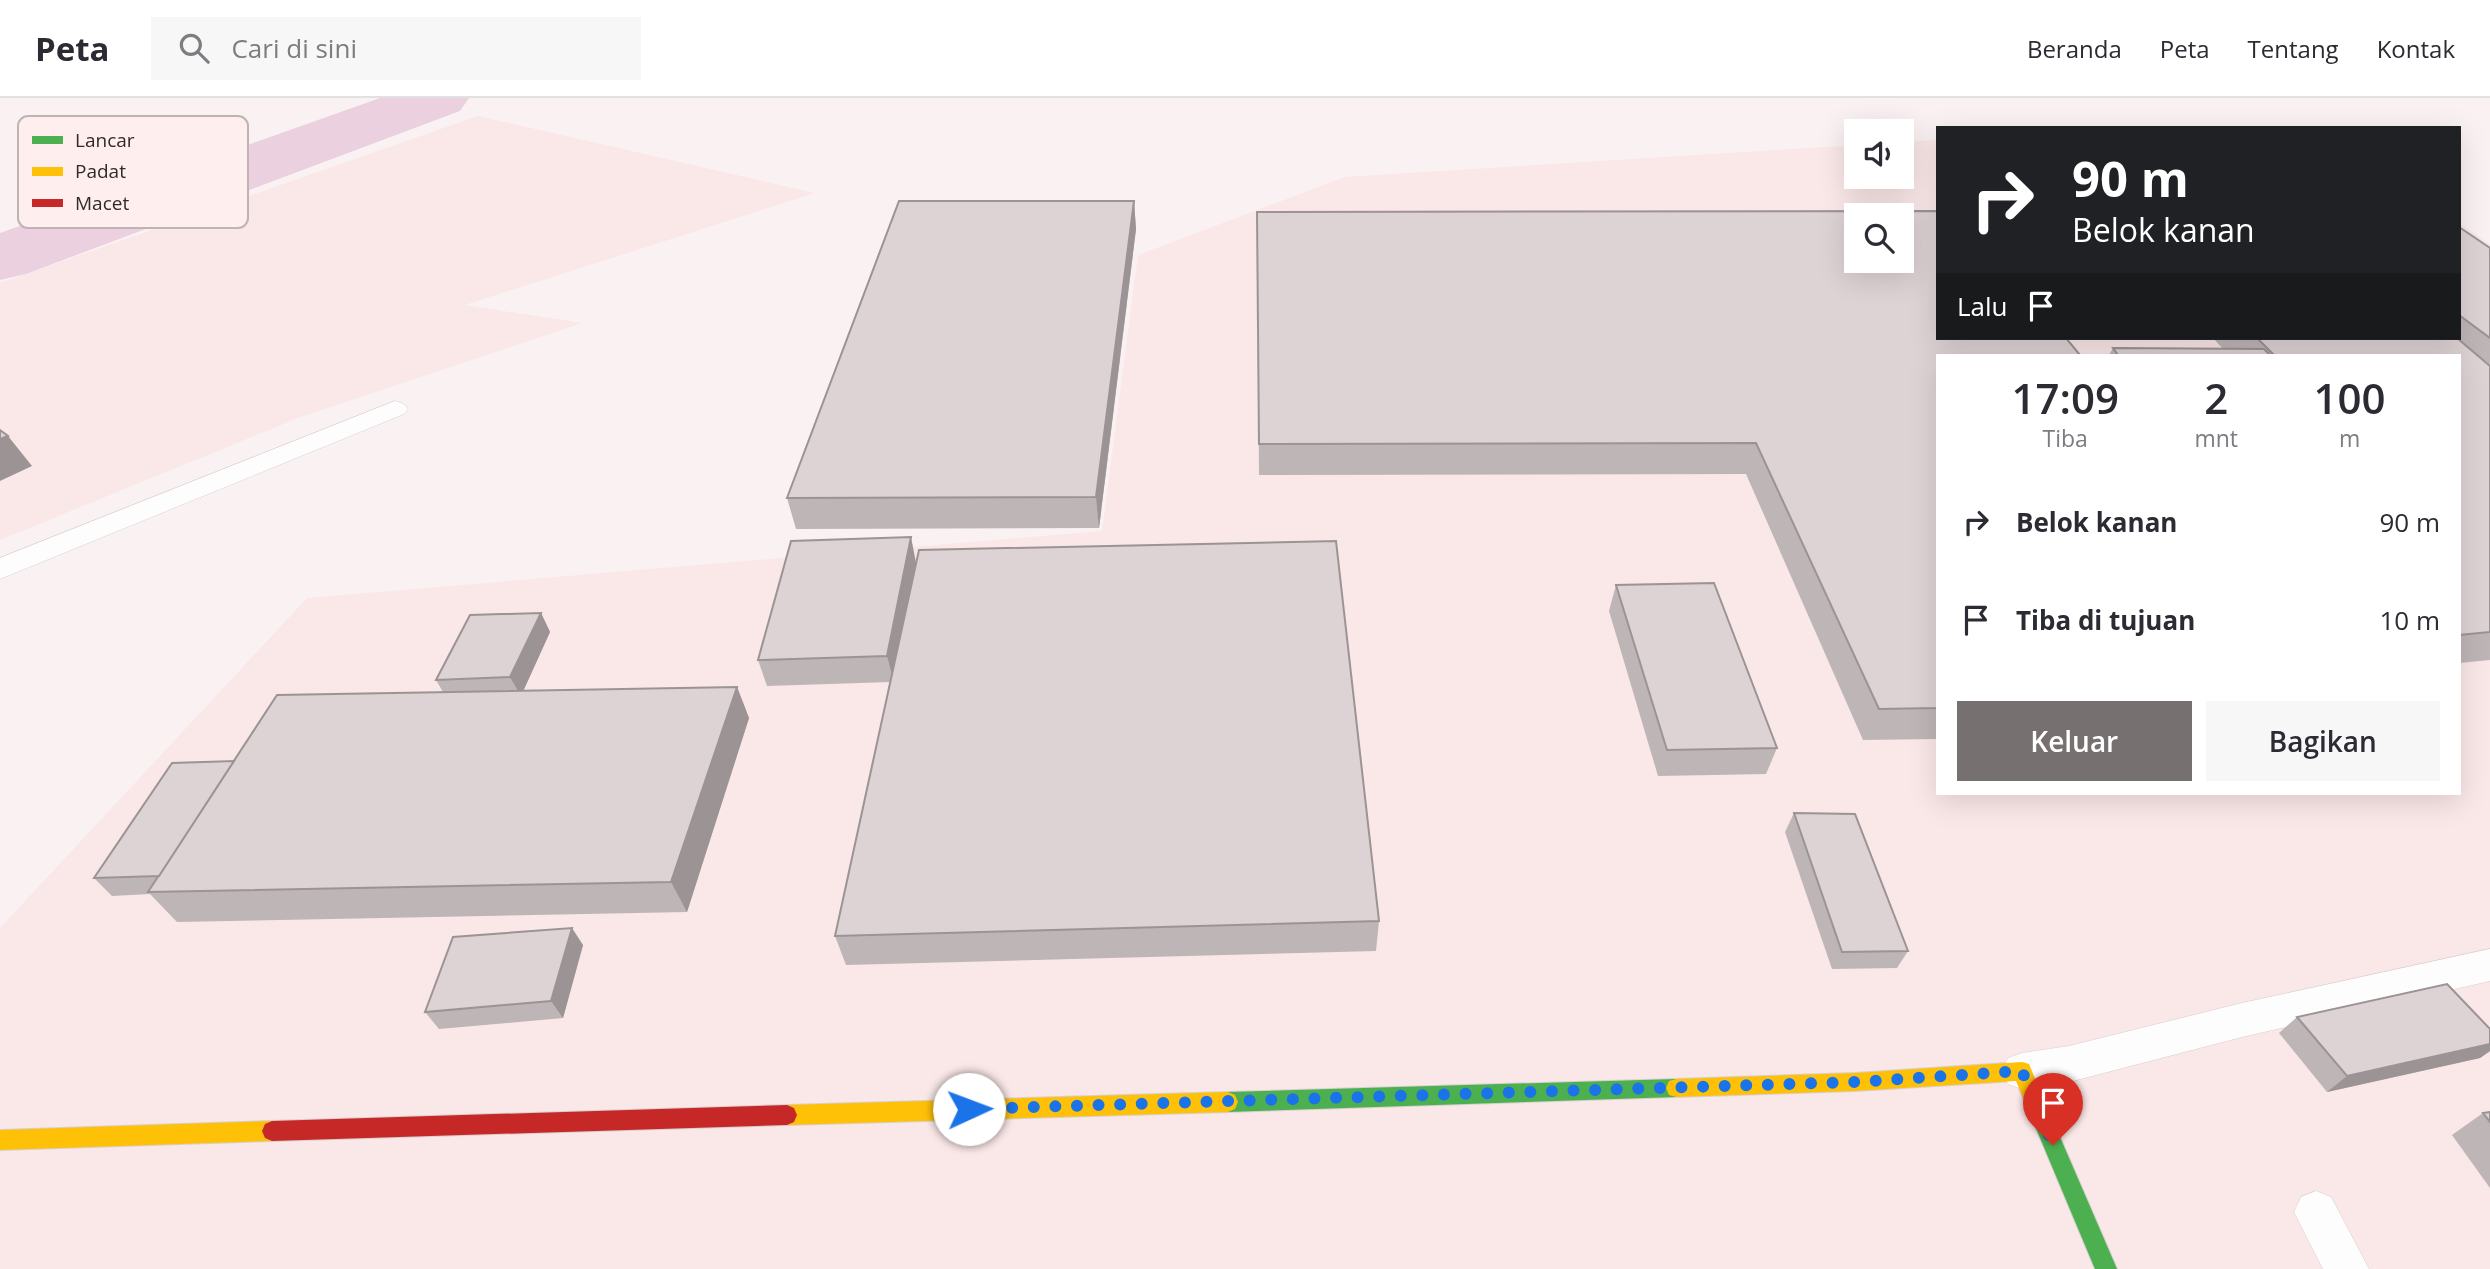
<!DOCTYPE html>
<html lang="id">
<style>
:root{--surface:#fff;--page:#f7f7f7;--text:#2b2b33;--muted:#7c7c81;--line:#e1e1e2;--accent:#777070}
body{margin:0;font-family:"Open Sans",sans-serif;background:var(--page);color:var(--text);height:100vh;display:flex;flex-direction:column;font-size:26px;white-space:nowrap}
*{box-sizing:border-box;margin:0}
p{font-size:23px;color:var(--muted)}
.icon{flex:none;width:38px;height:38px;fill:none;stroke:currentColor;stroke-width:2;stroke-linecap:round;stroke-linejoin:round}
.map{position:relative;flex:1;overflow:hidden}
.details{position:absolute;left:1936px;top:256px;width:525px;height:441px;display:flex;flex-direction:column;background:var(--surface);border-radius:0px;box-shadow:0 7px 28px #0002}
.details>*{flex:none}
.top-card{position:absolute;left:1936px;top:28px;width:525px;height:214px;border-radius:0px;box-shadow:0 7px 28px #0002;background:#202124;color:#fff;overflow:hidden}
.controls{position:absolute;left:1844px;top:21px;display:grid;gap:14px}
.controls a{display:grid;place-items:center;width:70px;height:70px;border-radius:0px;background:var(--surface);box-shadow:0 7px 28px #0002;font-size:35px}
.pin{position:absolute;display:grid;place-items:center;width:60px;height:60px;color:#fff;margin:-72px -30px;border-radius:50% 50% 50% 0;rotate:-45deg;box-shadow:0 0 7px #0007}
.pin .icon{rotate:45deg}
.me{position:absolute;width:77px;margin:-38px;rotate:88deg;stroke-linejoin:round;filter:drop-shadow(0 0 5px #0008)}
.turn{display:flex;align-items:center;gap:24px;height:147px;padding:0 21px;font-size:32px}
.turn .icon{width:91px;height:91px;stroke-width:2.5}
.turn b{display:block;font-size:49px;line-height:60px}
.then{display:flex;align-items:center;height:66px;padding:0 21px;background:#0003;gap:14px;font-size:26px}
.eta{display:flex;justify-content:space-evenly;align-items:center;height:119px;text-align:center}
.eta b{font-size:42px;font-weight:600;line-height:49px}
.action{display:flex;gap:14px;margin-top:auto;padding:14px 21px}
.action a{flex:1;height:80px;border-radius:0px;background:var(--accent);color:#fff;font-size:28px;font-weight:600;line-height:80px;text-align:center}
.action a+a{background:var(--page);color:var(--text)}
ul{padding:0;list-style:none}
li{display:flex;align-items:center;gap:21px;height:98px;padding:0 21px}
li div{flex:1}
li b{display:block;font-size:26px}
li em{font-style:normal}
header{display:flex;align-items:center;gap:42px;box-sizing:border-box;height:98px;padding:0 35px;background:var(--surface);border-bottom:2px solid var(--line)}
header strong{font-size:33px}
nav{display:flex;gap:38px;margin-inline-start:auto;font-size:24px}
.search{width:490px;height:63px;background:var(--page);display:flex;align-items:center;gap:18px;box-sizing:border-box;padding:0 24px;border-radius:0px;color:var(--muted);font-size:26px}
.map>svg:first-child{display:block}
.built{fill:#fae7e7;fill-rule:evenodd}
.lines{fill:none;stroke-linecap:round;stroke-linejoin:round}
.river{fill:#ebd0e0;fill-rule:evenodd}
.lane-casing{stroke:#d7d0cf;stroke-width:1}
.fast-casing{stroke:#d7d0cf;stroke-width:2}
.slow-casing{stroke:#d7d0cf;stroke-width:2}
.jam-casing{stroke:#d7d0cf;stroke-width:2}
.lane{fill:#fefdfd;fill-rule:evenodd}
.fast{fill:#4caf50;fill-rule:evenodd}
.slow{fill:#ffc107;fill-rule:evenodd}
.jam{fill:#c62828;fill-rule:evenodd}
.wall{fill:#beb5b6}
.shaded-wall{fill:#9b9394}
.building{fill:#ddd2d4;stroke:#9b9394;stroke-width:2;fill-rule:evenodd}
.route{stroke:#1a73e8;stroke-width:12;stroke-dasharray:0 21.6}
.key{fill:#feefee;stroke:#c0b4b3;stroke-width:2}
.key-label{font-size:19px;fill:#312a2a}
</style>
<header>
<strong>Peta</strong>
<div class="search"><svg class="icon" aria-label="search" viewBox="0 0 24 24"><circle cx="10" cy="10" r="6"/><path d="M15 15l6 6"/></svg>Cari di sini</div>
<nav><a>Beranda</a><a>Peta</a><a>Tentang</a><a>Kontak</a></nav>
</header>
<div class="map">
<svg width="2490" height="1171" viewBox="0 0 2490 1171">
<rect width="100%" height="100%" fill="#faf2f2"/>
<g class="built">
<path d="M478 18 815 95 465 207 582 225 303 318 0 442V185Z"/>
<path d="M1937 42V240H2459V125L2490 146V1171H0V830L307 500 1102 433 1138 157 1345 79 1857 47V79H1902V44ZM1857 117H1902V163H1857ZM1937 257H2459V695H1937Z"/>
</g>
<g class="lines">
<path class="river" d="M380 0H469L460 13 26 176 0 182V135Z"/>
<defs>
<g id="lane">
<path d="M395 303 404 306 408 311 404 316 0 481V460Z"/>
<path d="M2490 851V883L2242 939 2069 984 2022 991 2008 986 2002 973 2008 960 2022 955 2069 948 2242 905Z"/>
<path d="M2316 1093 2331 1099 2369 1171H2323L2294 1114 2301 1099Z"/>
</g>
<g id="fast">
<path d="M1676 981 1683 983 1686 990 1683 997 1676 999 1228 1014 1221 1011 1218 1004 1221 997 1228 994Z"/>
<path d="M2040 1006 2047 1009 2117 1171H2095L2030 1016 2033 1009Z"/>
</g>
<g id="slow">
<path d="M2022 964 2029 966 2050 1016 2047 1023 2040 1026 2033 1023 2016 983 1855 993 1676 999 1669 997 1666 990 1669 983 1676 981 1855 975Z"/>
<path d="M1228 994 1235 997 1238 1004 1235 1011 1228 1014 787 1027 780 1024 777 1017 780 1010 787 1007Z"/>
<path d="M272 1023 279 1026 282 1033 279 1040 272 1043 0 1052V1032Z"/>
</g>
<path id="jam" d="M787 1007 794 1010 797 1017 794 1024 787 1027 272 1043 265 1040 262 1033 265 1026 272 1023Z"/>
</defs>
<use href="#lane" class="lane-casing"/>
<use href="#fast" class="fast-casing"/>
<use href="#slow" class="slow-casing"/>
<use href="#jam" class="jam-casing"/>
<use href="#lane" class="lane"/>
<use href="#fast" class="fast"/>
<use href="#slow" class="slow"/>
<use href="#jam" class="jam"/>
</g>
<g class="wall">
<path d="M1134 103 1136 131 1099 430 796 431 787 400Z"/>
<path d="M1257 114 1937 257V641L1863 642 1746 376 1259 377Z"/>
<path d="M2459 129 2490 150V562L2459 565V257H2109L2113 250 2223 251 2213 240H2459Z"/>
<path d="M916 464 1379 823 1376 853 846 867 835 838 890 584 767 588 758 562Z"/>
<path d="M1616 487 1777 650 1766 676 1658 678 1609 513Z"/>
<path d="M541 515 550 534 523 593 737 589 749 620 687 814 177 824 150 796 112 798 94 780 234 663 443 594 436 582Z"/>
<path d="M1794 715 1908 853 1897 870 1832 871 1785 734Z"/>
<path d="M583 847 563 920 439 931 425 914Z"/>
<path d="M2297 919 2490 931V953L2480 960 2327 994 2279 935Z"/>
<path d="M2490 1014V1090L2452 1037 2483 1015Z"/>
</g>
<g class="shaded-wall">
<path d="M1134 103 1136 131 1099 430 1096 399Z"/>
<path d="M8 338 32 368 0 383V341Z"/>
<path d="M911 439 916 465 894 584 887 558Z"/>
<path d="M541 515 550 534 521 598 510 579Z"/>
<path d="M737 589 749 620 687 814 671 784Z"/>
<path d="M572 830 583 847 563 920 551 903Z"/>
<path d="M2490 946V953L2480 960 2327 994 2347 978Z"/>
</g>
<g class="building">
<path d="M899 103H1134L1096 399 787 400Z"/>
<path d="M1937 113V240H2066L2080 257H1937V610L1879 611 1756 345 1259 346 1257 114ZM1857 117H1902V163H1857Z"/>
<path d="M2459 129 2490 150V240L2459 217Z"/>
<path d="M2257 240H2457L2490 268V534L2459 537V257H2274Z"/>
<path d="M2113 250 2264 251 2270 257H2118Z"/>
<path d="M0 332 8 338 0 341Z"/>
<path d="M911 439 887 558 758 562 791 443Z"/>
<path d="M1336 443 1379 823 835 838 919 452Z"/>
<path d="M1714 485 1777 650 1667 652 1616 487Z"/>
<path d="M541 515 510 579 436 582 470 517Z"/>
<path d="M737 589 671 784 148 794 277 597Z"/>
<path d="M234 663 159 778 94 780 172 665Z"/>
<path d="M1794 715 1855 716 1908 853 1842 854Z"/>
<path d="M572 830 551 903 425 914 453 839Z"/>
<path d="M2447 886 2490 931V946L2347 978 2297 919Z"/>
<path d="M2490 1014V1024L2483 1015Z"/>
</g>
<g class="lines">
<path class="route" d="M969 1011 1855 984 2022 973 2053 1047"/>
</g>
<rect x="18" y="18" width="230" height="112" rx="10" class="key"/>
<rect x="32" y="38" width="31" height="8" fill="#4caf50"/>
<rect x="32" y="69" width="31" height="9" fill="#ffc107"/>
<rect x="32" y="101" width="31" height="8" fill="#c62828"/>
<g class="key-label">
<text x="75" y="49">Lancar</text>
<text x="75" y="80">Padat</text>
<text x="75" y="112">Macet</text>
</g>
</svg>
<div class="controls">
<a><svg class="icon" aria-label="sound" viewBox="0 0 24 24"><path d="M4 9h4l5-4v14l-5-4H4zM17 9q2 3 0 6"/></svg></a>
<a><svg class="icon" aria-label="search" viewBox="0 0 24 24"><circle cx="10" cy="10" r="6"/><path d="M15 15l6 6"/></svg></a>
</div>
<div class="pin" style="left:2053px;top:1047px;background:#d93025"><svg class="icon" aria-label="arrive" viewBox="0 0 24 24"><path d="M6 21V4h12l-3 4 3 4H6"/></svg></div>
<svg class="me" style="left:969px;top:1011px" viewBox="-20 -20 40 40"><circle r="19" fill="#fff"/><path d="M0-13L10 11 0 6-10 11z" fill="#1a73e8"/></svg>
<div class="top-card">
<div class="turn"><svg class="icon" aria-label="right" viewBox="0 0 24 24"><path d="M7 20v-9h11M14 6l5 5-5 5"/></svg><div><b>90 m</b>Belok kanan</div></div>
<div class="then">Lalu<svg class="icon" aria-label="arrive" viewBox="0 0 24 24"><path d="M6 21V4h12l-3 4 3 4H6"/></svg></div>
</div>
<section class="details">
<div class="eta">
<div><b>17:09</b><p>Tiba</p></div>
<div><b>2</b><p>mnt</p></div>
<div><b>100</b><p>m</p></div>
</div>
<ul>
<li><svg class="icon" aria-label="right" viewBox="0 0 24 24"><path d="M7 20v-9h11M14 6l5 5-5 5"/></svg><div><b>Belok kanan</b></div><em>90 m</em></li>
<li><svg class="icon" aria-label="arrive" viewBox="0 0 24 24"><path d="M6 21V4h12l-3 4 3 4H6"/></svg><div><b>Tiba di tujuan</b></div><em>10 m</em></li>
</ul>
<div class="action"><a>Keluar</a><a>Bagikan</a></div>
</section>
</div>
